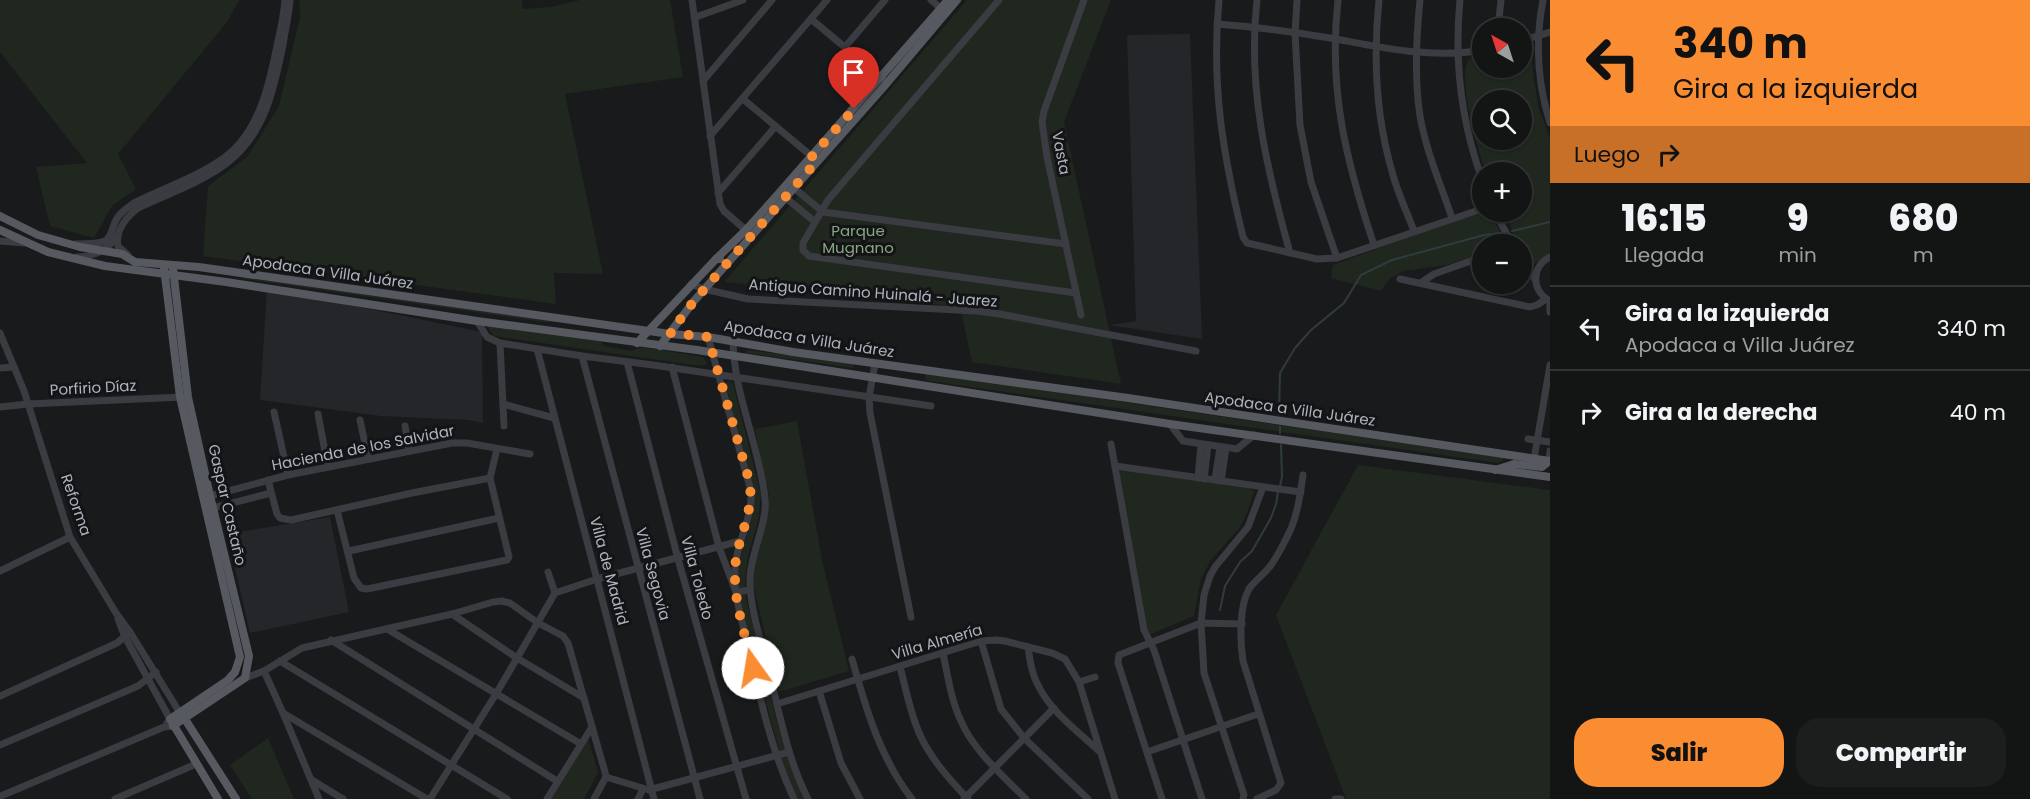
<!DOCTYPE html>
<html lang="es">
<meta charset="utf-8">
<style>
:root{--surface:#131414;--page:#1c1d1d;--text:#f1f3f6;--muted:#9d9ea0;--line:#323334;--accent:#fa8c32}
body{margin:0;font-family:Poppins,sans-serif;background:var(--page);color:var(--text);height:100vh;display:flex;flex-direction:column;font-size:22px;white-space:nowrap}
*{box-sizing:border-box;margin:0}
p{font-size:20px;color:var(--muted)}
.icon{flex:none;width:33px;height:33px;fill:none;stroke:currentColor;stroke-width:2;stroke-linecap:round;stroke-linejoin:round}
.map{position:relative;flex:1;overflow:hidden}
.drawer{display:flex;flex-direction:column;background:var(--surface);width:480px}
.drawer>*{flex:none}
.top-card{background:#fa8c32;color:#111;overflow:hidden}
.needle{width:39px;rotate:321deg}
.buttons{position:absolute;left:1472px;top:18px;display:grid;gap:12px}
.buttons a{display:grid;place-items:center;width:60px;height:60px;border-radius:50%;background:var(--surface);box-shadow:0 2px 4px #0004,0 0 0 2px var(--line);font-size:30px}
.pin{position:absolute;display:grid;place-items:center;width:51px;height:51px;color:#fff;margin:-62px -26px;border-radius:50% 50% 50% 0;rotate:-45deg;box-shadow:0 0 6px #0007}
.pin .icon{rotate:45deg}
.me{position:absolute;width:66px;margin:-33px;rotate:347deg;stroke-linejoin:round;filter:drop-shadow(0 0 4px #0008)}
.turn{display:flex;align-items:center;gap:21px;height:126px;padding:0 24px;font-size:27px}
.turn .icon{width:78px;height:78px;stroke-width:2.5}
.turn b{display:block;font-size:42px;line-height:51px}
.then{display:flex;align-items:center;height:57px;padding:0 24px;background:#0003;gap:12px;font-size:22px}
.eta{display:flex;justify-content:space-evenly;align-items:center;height:102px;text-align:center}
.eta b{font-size:36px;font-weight:800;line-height:42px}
.button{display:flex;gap:12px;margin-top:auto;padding:12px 24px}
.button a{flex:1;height:69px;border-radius:24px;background:var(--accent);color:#111;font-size:24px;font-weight:800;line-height:69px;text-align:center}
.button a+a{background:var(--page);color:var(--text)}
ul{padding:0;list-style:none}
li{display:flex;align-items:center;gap:18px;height:84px;padding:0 24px;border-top:2px solid var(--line)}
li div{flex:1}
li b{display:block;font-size:22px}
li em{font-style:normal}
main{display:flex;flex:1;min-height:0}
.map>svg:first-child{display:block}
.built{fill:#252629}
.green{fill:#1f271f;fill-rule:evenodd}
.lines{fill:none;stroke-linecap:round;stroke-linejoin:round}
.stream{stroke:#2e3c40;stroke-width:2}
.minor{stroke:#3a3c41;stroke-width:7}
.major{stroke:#565a60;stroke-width:8}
.route{stroke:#fa8c32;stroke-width:10;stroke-dasharray:0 18}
.labels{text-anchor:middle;stroke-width:6;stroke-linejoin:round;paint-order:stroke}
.street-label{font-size:15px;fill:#abb4bc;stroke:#141417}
.park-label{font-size:15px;fill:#87a781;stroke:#141417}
</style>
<main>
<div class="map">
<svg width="1550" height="799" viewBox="0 0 1550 799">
<rect width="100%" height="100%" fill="#191a1b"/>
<g class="built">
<path d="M1190 34V35L1202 339 1109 325 1136 321 1127 35Z"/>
<path d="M267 288 482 332 483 423 468 420 381 416 260 400Z"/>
<path d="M330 517 349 612 250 633 227 534Z"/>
</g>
<g class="green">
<path d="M0 0H239L227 22 118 154 136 189 112 206 94 238 50 226 36 167 87 163 0 52Z"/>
<path d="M299 0H522L523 9 550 7 580 0H670L683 77 565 94 603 274 554 273 556 304 203 256 208 186 248 156 279 106 300 17Z"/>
<path d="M967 0H1111L1064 122 1121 384 972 362 960 307 724 282Z"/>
<path d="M1521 46 1527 48 1531 53 1534 80 1539 109 1550 138V254L1534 264C1525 260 1521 254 1521 244H1518L1504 212H1521V172H1486C1478 151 1456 77 1469 59L1482 55V68H1521ZM1482 100H1521V140H1482Z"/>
<path d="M1483 213H1486C1494 219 1505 235 1500 244H1482V253L1447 265 1403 271 1389 279 1381 291 1331 278 1333 265 1425 231Z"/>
<path d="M238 278H251L559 322H543Z"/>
<path d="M486 325 600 341 604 346 632 351 642 347 703 357 707 364 700 366 494 336Z"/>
<path d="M748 350 852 363 854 365 853 368 745 353Z"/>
<path d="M926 373 1504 458 1501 462H1491L929 381 925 379Z"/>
<path d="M729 381 733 383 761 495 758 521 748 556 745 579 746 599C764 665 776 736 804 799H796C778 753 767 706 755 658 748 634 738 608 738 582 738 553 753 526 754 497L725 383Z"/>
<path d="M797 421 822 560 849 671 779 692 752 580V568L769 506V496L755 429Z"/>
<path d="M1358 465 1550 490V799H1346L1276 615Z"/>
<path d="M1121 470 1249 488 1254 491 1247 513 1240 527 1211 560 1201 579 1194 616 1151 634 1147 632 1119 474Z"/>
<path d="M268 738 294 799H252L230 765Z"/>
<path d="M588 738 598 773 584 799H550Z"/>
</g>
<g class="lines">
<g class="stream">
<path d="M1512 231 1550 222"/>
<path d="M1279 415 1280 373 1295 348 1311 330 1344 303 1361 275 1392 260 1484 235 1500 233"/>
<path d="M1280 427V433"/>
<path d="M1280 486 1282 477 1281 445"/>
<path d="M1220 610 1225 586 1240 562 1252 551 1271 518 1276 504 1278 492"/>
</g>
<g class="minor">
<path d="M692 0 720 204 724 211 748 232"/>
<path d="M931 0 943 10"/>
<path d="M999 0 828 200 803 243V250L809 256 1076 293"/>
<path d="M1219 0C1211 85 1223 155 1243 237L1247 243 1317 259 1337 258 1482 209"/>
<path d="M1257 0C1247 87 1267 170 1290 253"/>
<path d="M1297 0 1295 33 1300 125 1311 182 1337 258"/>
<path d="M1338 0C1328 89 1346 161 1374 245"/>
<path d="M1379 0C1373 58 1376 118 1393 175 1398 194 1407 212 1414 231"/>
<path d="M1420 0C1416 39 1414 77 1420 116 1426 151 1441 185 1452 218"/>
<path d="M1460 0C1454 62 1461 121 1482 179"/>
<path d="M1543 0C1535 42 1537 82 1550 123"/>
<path d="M696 17 743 0"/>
<path d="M811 19 883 79"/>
<path d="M1217 24C1257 27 1296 32 1336 39 1384 48 1434 59 1482 50"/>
<path d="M1498 28 1501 0"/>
<path d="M1521 41 1550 32"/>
<path d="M845 47 885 0"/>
<path d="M703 81 772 0"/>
<path d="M743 99 815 159"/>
<path d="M710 136 827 0"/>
<path d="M794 188 823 212 1066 244"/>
<path d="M718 193 775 127"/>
<path d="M786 198 814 221"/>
<path d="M1495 212 1512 244"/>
<path d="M0 241 24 243"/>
<path d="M75 244C84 243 97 245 105 241 112 237 112 227 116 220 120 212 127 208 134 203 164 188 198 177 225 157 260 131 270 82 278 41 281 28 284 14 285 0"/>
<path d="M128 255 118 246C115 231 126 217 138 208 167 194 201 183 227 163 265 134 274 89 283 45 285 30 289 15 290 0"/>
<path d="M77 257C93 257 108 250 116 237"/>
<path d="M1550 257C1531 266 1531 291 1550 301"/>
<path d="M1521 258 1535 279"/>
<path d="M1400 279 1530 307 1537 305 1546 299"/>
<path d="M1422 282 1434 274 1482 257"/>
<path d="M691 284 704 289 748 299 976 311 1000 314 1196 351"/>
<path d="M1550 301V312"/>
<path d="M1081 315 1047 157 1042 122 1044 111 1084 0"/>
<path d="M477 321 487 337 500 343 504 426"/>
<path d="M0 333 24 391 70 537 116 613 130 632 180 713"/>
<path d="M708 337 751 491C753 519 735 544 735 572 734 598 743 624 749 649 760 699 772 752 794 799"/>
<path d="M733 341C734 395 759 444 765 498 768 521 751 552 750 578 749 606 762 645 769 672 780 715 788 760 808 799"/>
<path d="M500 343 582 356 653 365 931 406"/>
<path d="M537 349 654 799"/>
<path d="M582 356 700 799"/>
<path d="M627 362 678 559 746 799"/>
<path d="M875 364 869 397 870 413 911 617"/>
<path d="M672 367 719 547 736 592 750 590"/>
<path d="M0 368 14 367"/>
<path d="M503 404 554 418"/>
<path d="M0 407 28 404 183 397"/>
<path d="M274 412 288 475"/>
<path d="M318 414 328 467"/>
<path d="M360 420 368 458"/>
<path d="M1170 424 1183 441 1237 449 1254 435"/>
<path d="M405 426 409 451"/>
<path d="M1528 439 1550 442"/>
<path d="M1111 444 1144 630 1154 650 1202 799"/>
<path d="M1534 459 1550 365"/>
<path d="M1549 461 1550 451"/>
<path d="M1115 466 1301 492"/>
<path d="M1198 478 1201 444"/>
<path d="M1204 479 1208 445"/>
<path d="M268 480 277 514 280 518 291 520 412 493 490 478"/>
<path d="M1215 480 1220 447"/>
<path d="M1221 481 1226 448"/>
<path d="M206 497 288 475 452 443H467L530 454"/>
<path d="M209 509 271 493"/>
<path d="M337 510 354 578 361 588 367 589 507 560 509 557 490 478 497 449"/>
<path d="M349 551 499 518"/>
<path d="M0 571 70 537"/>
<path d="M548 572 555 593"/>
<path d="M555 593 597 579 740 541"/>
<path d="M452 614 517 658 584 698"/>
<path d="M118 619 125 637 170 719 167 723"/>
<path d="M387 629 581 744"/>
<path d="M331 640 557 781"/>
<path d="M981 641 1001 709 1024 738 1088 799"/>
<path d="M1028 647C1030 661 1032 675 1039 687 1052 713 1080 733 1100 752"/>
<path d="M943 654C948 676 951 700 961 721 973 750 1004 777 1026 799"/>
<path d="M852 659C866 709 880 758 912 799"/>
<path d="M280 661 507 799"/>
<path d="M900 667C906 689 910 713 920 735 931 759 950 780 968 799"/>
<path d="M264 671 283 713 319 799"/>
<path d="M245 678 264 671 302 648 452 614 493 602 502 601 510 603 538 623 563 636 568 643 605 772 606 777 594 799"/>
<path d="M1079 682 1095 677"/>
<path d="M819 691 841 763 860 799"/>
<path d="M0 696 117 643 130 632"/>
<path d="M777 704 981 641 996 640 1005 641 1052 653 1065 659 1079 682 1115 799"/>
<path d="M283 713 427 799"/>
<path d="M0 745 138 686 156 672"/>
<path d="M1147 752 1258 714"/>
<path d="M606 777 649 790 789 752"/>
<path d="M312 780 343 799"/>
<path d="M1 796 164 727 173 726"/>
<path d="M115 799 196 764"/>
<path d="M430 799 496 694 555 593"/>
<path d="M547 799 592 727"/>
<path d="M638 799 643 789"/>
<path d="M964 799 1054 708"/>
<path d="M1162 799 1118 663 1119 655 1201 623 1242 624"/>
<path d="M1243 799 1244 795 1204 673 1201 623 1204 595 1210 576 1215 567 1248 527 1263 487"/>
<path d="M1257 799 1276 790 1281 783 1243 661C1240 642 1239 606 1249 589 1255 580 1265 574 1271 565 1277 557 1282 547 1287 537 1297 519 1300 496 1303 475"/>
<path d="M1335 799H1341"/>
</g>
<g class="major">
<path d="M0 216 38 235 80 247 122 254 135 262 199 267 670 334 708 337 793 352 1128 398 1550 461"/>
<path d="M0 230 48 252 105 266 226 282 477 321 697 350 1170 424 1550 477"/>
<path d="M716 259 746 230 780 192 948 0"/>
<path d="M164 268 180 397 240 657 235 672 228 680 170 719 218 799"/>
<path d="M637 343 716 259H720"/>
<path d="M660 346 694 301 887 83 957 0"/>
<path d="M1495 470 1514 464 1542 467 1549 461"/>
<path d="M183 716 236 799"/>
<path d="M173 726 245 678 249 656 210 496 188 397 173 269"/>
</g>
</g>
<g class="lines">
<path class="route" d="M753 668C746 637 734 604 735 572 735 540 756 512 749 480L708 337 670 333 694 301 817 161 812 156 854 109"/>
</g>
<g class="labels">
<g class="street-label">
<text transform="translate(1061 153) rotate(79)" y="5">Vasta</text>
<text transform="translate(328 272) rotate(8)" y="5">Apodaca a Villa Juárez</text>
<text transform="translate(873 293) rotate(4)" y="5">Antiguo Camino Huinalá - Juarez</text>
<text transform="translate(809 339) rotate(9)" y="5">Apodaca a Villa Juárez</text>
<text transform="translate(93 388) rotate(-3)" y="5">Porfirio Díaz</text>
<text transform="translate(1290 409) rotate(8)" y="5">Apodaca a Villa Juárez</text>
<text transform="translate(363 448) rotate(-11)" y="5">Hacienda de los Salvidar</text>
<text transform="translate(76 505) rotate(71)" y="5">Reforma</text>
<text transform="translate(227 505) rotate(77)" y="5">Gaspar Castaño</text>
<text transform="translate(609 571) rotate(75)" y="5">Villa de Madrid</text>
<text transform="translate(653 574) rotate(75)" y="5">Villa Segovia</text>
<text transform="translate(697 578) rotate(75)" y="5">Villa Toledo</text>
<text transform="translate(937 642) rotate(-16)" y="5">Villa Almería</text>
</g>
<g class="park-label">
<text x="858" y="236">Parque<tspan x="858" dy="17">Mugnano</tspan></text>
</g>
</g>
</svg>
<div class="buttons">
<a><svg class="needle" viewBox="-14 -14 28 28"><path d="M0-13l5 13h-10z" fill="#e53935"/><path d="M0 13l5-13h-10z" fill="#9d9ea0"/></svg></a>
<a><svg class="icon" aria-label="search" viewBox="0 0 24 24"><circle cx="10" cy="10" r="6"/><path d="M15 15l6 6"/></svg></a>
<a>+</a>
<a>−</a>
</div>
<div class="pin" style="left:854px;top:109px;background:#d93025"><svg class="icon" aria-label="arrive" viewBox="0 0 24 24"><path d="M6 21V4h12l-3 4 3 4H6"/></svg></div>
<svg class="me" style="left:753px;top:668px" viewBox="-20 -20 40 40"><circle r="19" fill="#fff"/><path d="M0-13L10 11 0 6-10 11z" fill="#fa8c32"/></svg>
</div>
<section class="drawer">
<div class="top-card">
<div class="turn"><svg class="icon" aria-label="left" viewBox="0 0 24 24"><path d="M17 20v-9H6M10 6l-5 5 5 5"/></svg><div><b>340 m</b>Gira a la izquierda</div></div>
<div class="then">Luego<svg class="icon" aria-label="right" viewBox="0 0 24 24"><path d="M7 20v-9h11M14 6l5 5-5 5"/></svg></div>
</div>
<div class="eta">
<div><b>16:15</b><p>Llegada</p></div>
<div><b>9</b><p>min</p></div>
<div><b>680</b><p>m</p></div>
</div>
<ul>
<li><svg class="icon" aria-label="left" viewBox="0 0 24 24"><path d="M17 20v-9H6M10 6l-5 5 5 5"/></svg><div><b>Gira a la izquierda</b><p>Apodaca a Villa Juárez</p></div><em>340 m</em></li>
<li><svg class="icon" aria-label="right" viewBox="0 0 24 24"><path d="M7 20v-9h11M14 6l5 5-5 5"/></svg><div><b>Gira a la derecha</b></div><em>40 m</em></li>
</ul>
<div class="button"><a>Salir</a><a>Compartir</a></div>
</section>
</main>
